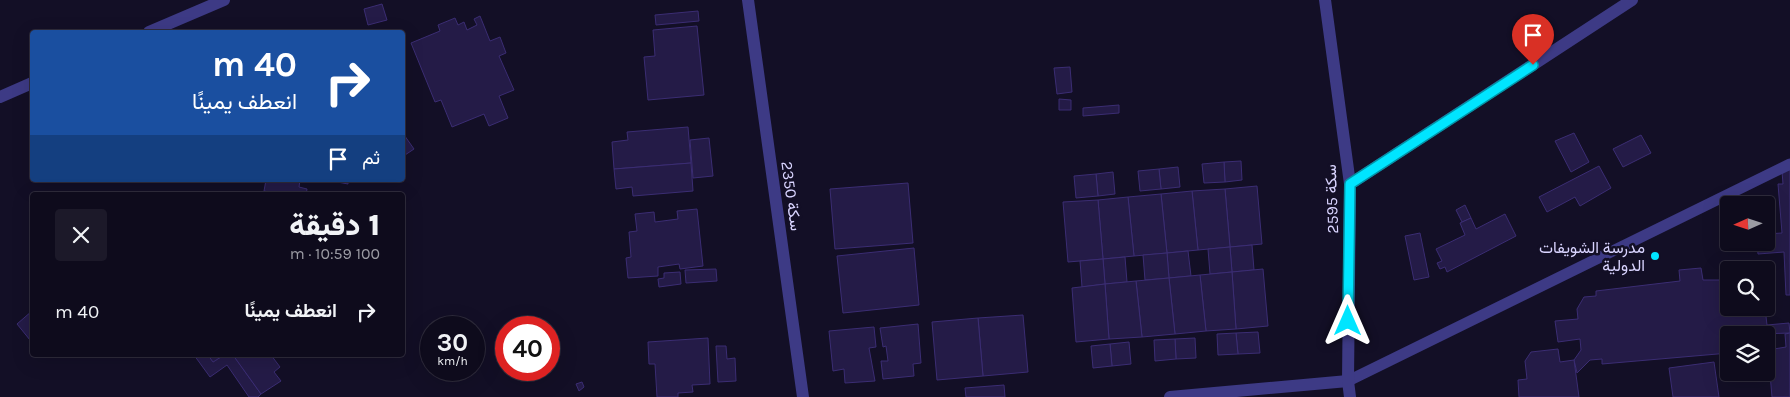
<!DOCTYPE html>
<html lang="ar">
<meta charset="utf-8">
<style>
:root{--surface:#0e0b1c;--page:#1c1929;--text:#f1f3f6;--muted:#9b9ba3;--line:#2e2b3b}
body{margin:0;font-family:Karla,Vazirmatn,sans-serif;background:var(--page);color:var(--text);direction:rtl;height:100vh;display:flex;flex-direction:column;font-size:19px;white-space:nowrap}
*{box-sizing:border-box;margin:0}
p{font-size:16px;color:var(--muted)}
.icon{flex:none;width:28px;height:28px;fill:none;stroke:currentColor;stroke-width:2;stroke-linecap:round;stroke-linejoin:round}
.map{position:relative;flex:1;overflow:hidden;direction:ltr}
.panel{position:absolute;left:30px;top:192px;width:375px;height:165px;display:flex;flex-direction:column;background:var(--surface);border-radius:5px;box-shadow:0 5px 20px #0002,0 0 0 1px var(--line);direction:rtl}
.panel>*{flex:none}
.banner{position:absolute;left:30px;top:30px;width:375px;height:152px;border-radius:5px;box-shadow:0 5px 20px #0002,0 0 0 1px var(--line);direction:rtl;background:#1a4fa0;color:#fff;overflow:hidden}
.needle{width:32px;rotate:267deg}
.fabs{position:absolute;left:1720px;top:196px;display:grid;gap:10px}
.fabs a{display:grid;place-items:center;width:55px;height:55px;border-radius:5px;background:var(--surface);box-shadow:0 5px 20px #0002,0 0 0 1px var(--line);font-size:25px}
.speed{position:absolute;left:420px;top:316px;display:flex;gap:10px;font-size:25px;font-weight:700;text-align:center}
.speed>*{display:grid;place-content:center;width:65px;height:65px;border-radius:50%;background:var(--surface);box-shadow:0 5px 20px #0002,0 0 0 1px var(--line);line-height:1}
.speed small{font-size:12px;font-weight:400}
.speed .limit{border:8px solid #d22;background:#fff;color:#111}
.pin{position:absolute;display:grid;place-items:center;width:42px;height:42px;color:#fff;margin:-51px -21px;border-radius:50% 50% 50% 0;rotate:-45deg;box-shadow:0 0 5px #0007}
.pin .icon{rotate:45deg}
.me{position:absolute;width:55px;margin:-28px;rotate:0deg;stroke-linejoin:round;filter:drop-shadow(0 0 4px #0008)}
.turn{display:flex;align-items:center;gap:18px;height:105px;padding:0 25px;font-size:22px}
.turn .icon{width:65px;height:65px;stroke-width:2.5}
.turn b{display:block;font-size:35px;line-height:42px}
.then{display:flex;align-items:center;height:48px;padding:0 25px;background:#0003;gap:10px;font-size:19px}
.round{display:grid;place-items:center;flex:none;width:52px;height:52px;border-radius:5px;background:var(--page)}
.headline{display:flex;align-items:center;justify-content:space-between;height:85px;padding:0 25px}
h1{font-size:30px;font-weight:800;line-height:38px}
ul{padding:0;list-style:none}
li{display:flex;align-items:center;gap:15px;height:70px;padding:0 25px}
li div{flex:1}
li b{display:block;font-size:19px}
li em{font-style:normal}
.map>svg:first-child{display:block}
.building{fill:#241b47;stroke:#3b2d73}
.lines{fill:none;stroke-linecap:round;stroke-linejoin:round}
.service{stroke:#3d3a85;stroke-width:11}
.minor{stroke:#3d3a85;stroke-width:12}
.tertiary{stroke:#3d3a85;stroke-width:12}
.route-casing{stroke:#0095a6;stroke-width:12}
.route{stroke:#00e5ff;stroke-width:9}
.poi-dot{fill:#00e5ff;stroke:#130f26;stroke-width:2}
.labels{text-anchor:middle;stroke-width:5;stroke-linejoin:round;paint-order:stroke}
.street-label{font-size:16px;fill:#d9d4ff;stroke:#130f26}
.poi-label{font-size:16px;fill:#d9d4ff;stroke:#130f26;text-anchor:end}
</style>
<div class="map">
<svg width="1790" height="397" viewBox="0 0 1790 397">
<rect width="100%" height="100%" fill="#130f26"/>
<g class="building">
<path d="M382 4 387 20 368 25 364 9Z"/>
<path d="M698 11 699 21 656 25 655 15Z"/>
<path d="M480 16 490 41 500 37 506 53 499 56 514 90 499 96 508 118 489 126 484 114 452 127 441 100 435 102 411 43 440 31 438 25 455 18 458 25 464 22 467 30 477 25 474 19Z"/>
<path d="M697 26 704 95 648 100 644 57 655 56 653 30Z"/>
<path d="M1070 67 1072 92 1057 94 1054 68Z"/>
<path d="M1059 99 1071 100V110H1059Z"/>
<path d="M1119 105V113L1083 116V108Z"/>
<path d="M688 127 691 163 614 169 612 142 628 140 627 132Z"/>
<path d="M402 132 414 149 402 157Z"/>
<path d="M1574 133 1589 162 1571 172 1555 141Z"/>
<path d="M1641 135 1651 153 1623 167 1613 149Z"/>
<path d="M709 138 713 176 693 178 690 140Z"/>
<path d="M1241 161 1242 180 1225 182 1224 162Z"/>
<path d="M1224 162 1225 182 1204 183 1202 164Z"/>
<path d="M691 163 693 191 633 196 632 187 616 189 614 169Z"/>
<path d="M1599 166 1611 188 1580 206 1575 197 1547 212 1539 197Z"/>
<path d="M1178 167 1180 187 1161 189 1159 169Z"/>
<path d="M1159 169 1161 189 1140 191 1138 171Z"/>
<path d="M1790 170V295H1786L1784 252 1758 254 1757 242H1766V234L1782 233 1778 184H1783L1782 171Z"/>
<path d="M1113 172 1115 194 1098 196 1096 174Z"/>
<path d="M1096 174 1098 196 1076 198 1074 176Z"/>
<path d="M266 180H300L299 187 307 189 306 195H283L264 191Z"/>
<path d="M327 180H348V184Z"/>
<path d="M908 183 913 243 835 249 830 189Z"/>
<path d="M1257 186 1262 244 1230 247 1225 189Z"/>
<path d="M1225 189 1230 247 1198 250 1192 191Z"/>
<path d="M1192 191 1198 250 1167 253 1161 194Z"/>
<path d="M1161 194 1167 253 1134 256 1128 197Z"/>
<path d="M1128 197 1134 256 1103 259 1098 200Z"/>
<path d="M1098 200 1103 259 1068 262 1063 202Z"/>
<path d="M1465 205 1471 218 1462 222 1456 210Z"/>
<path d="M697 209 703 266 680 269 679 264 658 267V276L628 278 626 258 631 257 629 232 637 231 635 214 654 212 655 222 678 219 677 211Z"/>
<path d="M1505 214 1516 236 1447 272 1445 267 1440 269 1437 263 1442 261 1436 249 1465 235 1460 223 1471 218 1476 229Z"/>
<path d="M1420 233 1429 277 1414 280 1405 236Z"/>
<path d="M1252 245 1254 270 1232 272 1230 247Z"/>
<path d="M1230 247 1232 272 1210 274 1208 249Z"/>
<path d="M914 248 919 305 843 313 837 256Z"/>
<path d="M1188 251 1191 276 1169 278 1167 253Z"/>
<path d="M1167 253 1169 278 1145 280 1143 255Z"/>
<path d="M1125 257 1127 282 1105 284 1103 259Z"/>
<path d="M1103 259 1105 284 1082 287 1080 261Z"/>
<path d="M1701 268 1703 280H1729V308H1765L1767 325 1789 323 1790 333 1729 335V353L1602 364V359L1590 360 1577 373 1574 360 1581 350 1580 339 1558 342 1555 321 1578 319 1577 309 1584 297 1596 296V291L1680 281 1679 270Z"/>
<path d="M716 269 717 281 686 283 685 270Z"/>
<path d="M1263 269 1268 326 1236 329 1232 272Z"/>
<path d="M680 272 681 284 659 287 658 279 664 278V273Z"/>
<path d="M1232 272 1236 329 1206 331 1200 275Z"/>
<path d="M1200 275 1206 331 1175 334 1169 278Z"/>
<path d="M1169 278 1175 334 1142 337 1136 281Z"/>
<path d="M1136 281 1142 337 1109 339 1105 284Z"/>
<path d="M1105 284 1109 339 1076 342 1072 288Z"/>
<path d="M32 311V338L30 340 17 324Z"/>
<path d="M1023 315 1028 372 983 376 978 318Z"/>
<path d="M978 318 983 376 937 380 932 322Z"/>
<path d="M918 324 921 363 913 364 914 376 883 379 881 361H888L886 346 883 347 880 328Z"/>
<path d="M874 327 876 347 869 348 875 381 845 383 844 369 833 371 829 331Z"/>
<path d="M1258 332 1260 353 1238 354 1236 333Z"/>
<path d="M1236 333 1238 354 1218 355 1217 334Z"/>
<path d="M1790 333V397H1772L1768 350 1786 347 1785 334Z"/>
<path d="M708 338 710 384 692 385 693 392 678 393V397H657L655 364H649L648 342Z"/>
<path d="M1195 338 1196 358 1176 359 1175 339Z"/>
<path d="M1175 339 1176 359 1155 361 1154 340Z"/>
<path d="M1129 342 1131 364 1112 366 1110 344Z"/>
<path d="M1110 344 1112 366 1093 368 1091 346Z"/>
<path d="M716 346H726L727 359 735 358 736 381 718 382Z"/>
<path d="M1558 349 1560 362 1574 360 1579 397H1519L1518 380 1527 379 1525 361 1531 352Z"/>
<path d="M194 355H208L213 362 224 355H233L261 394 258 397H249L227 365 210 377Z"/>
<path d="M208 355H224L213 362Z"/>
<path d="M233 355H271L280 367 274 372 281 381 261 394Z"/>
<path d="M1714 362 1719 397H1673L1669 368Z"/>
<path d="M582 382 584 387 579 391 576 384Z"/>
<path d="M1004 385 1005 397H966L965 388Z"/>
</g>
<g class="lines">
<path class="service" d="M1348 381 1790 164"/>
<g class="minor">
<path d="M748 0 803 397"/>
<path d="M149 32 224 0"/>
<path d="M0 97 32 83"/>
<path d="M1350 184 1632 0"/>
<path d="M1170 397 1348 381"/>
</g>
<path class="tertiary" d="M1325 0 1350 184 1348 381 1350 397"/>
</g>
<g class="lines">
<defs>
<path id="route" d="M1348 321 1350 184 1533 65"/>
</defs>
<use href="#route" class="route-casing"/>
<use href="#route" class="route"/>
</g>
<circle class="poi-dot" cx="1655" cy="256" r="5"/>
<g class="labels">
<g class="street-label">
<text transform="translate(792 196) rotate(82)" y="6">سكة 2350</text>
<text transform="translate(1331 199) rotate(-92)" y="6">سكة 2595</text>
</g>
<g class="poi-label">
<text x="1645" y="253">مدرسة الشويفات<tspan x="1645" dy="18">الدولية</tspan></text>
</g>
</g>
</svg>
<div class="fabs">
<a><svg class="needle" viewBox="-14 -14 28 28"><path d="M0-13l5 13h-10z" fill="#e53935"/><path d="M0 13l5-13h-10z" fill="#9b9ba3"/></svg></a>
<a><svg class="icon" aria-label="search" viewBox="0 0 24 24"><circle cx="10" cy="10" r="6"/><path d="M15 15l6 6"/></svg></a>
<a><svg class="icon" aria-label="layers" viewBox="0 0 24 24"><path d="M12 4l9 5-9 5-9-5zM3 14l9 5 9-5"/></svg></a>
</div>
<div class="speed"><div>30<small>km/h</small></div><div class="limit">40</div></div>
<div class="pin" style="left:1533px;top:65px;background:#d93025"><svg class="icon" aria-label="arrive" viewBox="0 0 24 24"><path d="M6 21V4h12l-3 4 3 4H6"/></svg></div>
<svg class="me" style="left:1348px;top:321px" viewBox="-20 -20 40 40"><path d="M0-17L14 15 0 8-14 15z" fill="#00e5ff" stroke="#fff" stroke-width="4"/></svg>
<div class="banner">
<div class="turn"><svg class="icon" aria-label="right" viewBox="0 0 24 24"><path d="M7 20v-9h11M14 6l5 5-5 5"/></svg><div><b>40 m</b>انعطف يمينًا</div></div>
<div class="then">ثم<svg class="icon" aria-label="arrive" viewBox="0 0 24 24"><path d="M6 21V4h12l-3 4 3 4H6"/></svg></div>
</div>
<section class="panel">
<div class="headline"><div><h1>1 دقيقة</h1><p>100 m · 10:59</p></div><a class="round"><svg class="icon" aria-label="close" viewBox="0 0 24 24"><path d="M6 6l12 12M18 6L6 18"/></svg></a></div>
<ul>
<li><svg class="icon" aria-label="right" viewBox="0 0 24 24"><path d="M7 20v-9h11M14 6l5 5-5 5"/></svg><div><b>انعطف يمينًا</b></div><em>40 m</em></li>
</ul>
</section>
</div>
